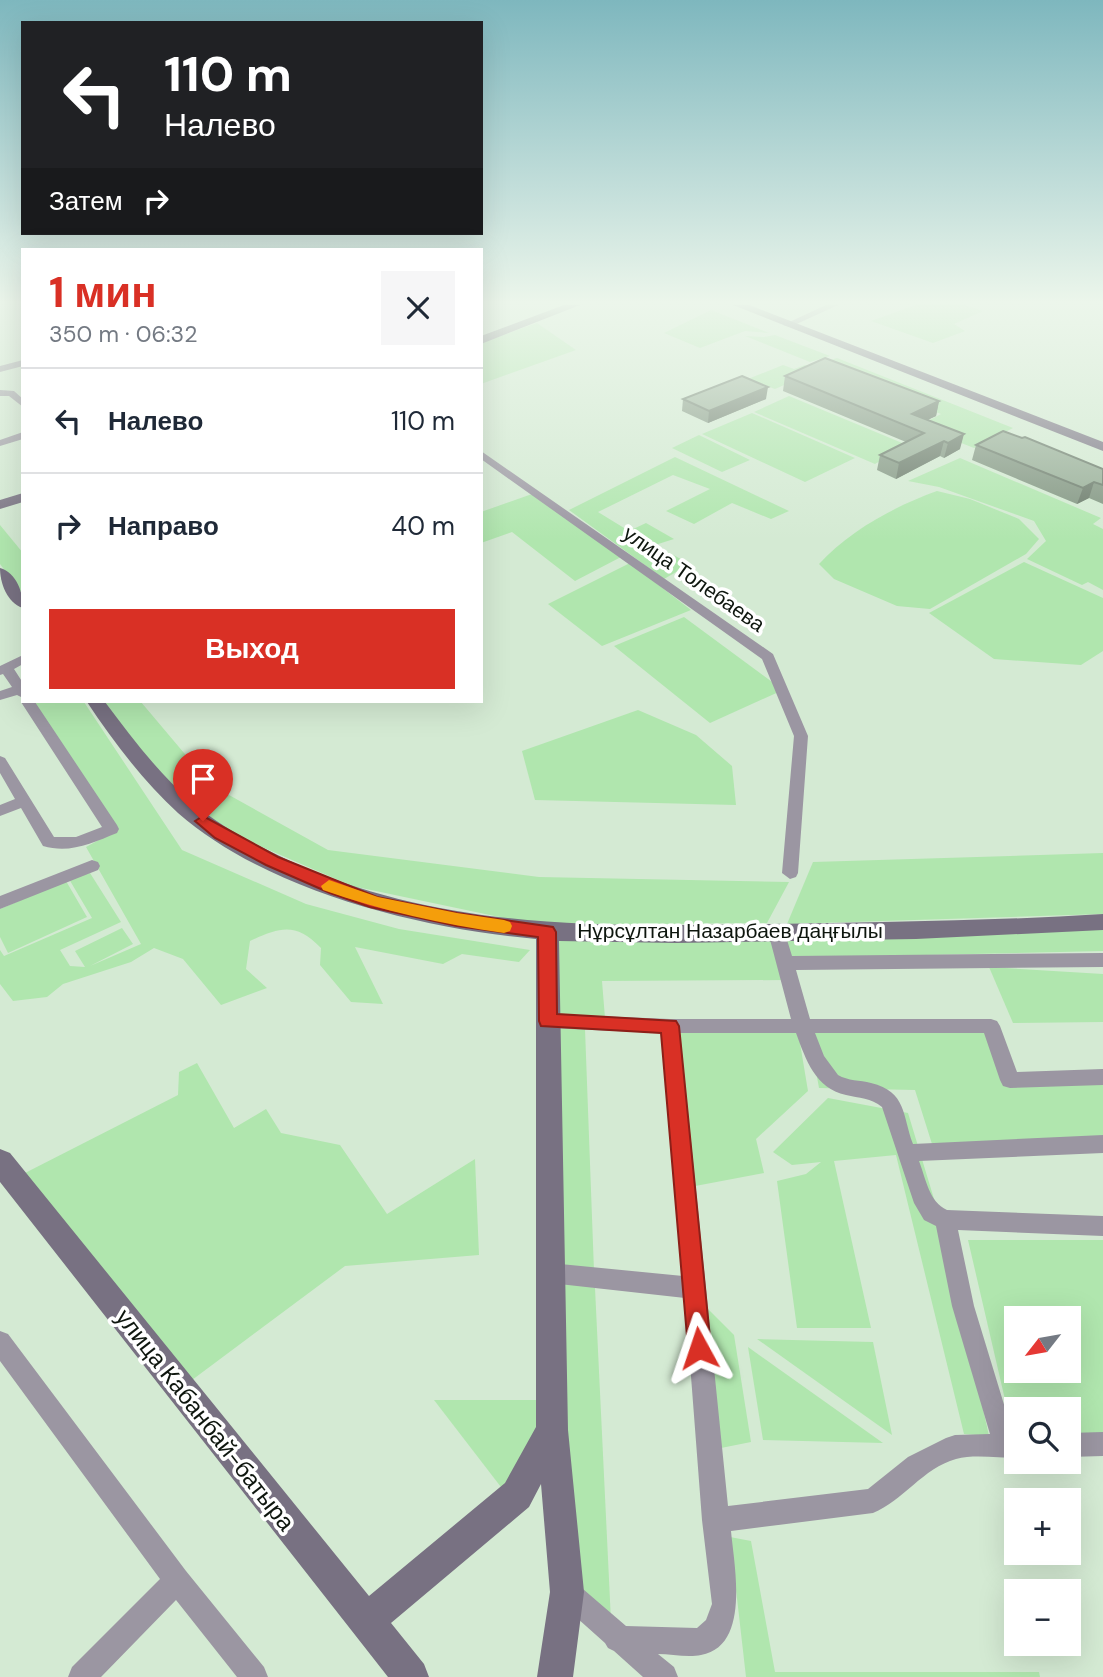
<!DOCTYPE html>
<html lang="ru">
<meta charset="utf-8">
<style>
:root{--surface:#fff;--page:#f6f6f7;--text:#1f2937;--muted:#747a83;--line:#e0e1e3;--accent:#d93025}
body{margin:0;font-family:"DM Sans",sans-serif;background:var(--page);color:var(--text);height:100vh;display:flex;flex-direction:column;font-size:26px;white-space:nowrap}
*{box-sizing:border-box;margin:0}
p{font-size:23px;color:var(--muted)}
.icon{flex:none;width:38px;height:38px;fill:none;stroke:currentColor;stroke-width:2;stroke-linecap:round;stroke-linejoin:round}
.map{position:relative;flex:1;overflow:hidden}
.drawer{position:absolute;left:21px;top:248px;width:462px;height:455px;display:flex;flex-direction:column;background:var(--surface);border-radius:0px;box-shadow:0 7px 28px #0002}
.drawer>*{flex:none}
.banner{position:absolute;left:21px;top:21px;width:462px;height:214px;border-radius:0px;box-shadow:0 7px 28px #0002;background:#202124;color:#fff;overflow:hidden}
.needle{width:46px;rotate:239deg}
.buttons{position:absolute;left:1004px;top:1306px;display:grid;gap:14px}
.buttons a{display:grid;place-items:center;width:77px;height:77px;border-radius:0px;background:var(--surface);box-shadow:0 7px 28px #0002;font-size:35px}
.pin{position:absolute;display:grid;place-items:center;width:60px;height:60px;color:#fff;margin:-72px -30px;border-radius:50% 50% 50% 0;rotate:-45deg;box-shadow:0 0 7px #0007}
.pin .icon{rotate:45deg}
.me{position:absolute;width:77px;margin:-38px;rotate:355deg;stroke-linejoin:round;filter:drop-shadow(0 0 5px #0008)}
.turn{display:flex;align-items:center;gap:24px;height:147px;padding:0 28px;font-size:32px}
.turn .icon{width:91px;height:91px;stroke-width:2.5}
.turn b{display:block;font-size:49px;line-height:60px}
.then{display:flex;align-items:center;height:66px;padding:0 28px;background:#0003;gap:14px;font-size:26px}
.round{display:grid;place-items:center;flex:none;width:74px;height:74px;border-radius:0px;background:var(--page)}
.summary{display:flex;align-items:center;justify-content:space-between;height:119px;padding:0 28px}
h1{font-size:42px;font-weight:800;line-height:52px;color:var(--accent)}
.action{display:flex;gap:14px;margin-top:auto;padding:14px 28px}
.action a{flex:1;height:80px;border-radius:0px;background:var(--accent);color:#fff;font-size:28px;font-weight:800;line-height:80px;text-align:center}
ul{padding:0;list-style:none}
li{display:flex;align-items:center;gap:21px;height:105px;padding:0 28px;border-top:2px solid var(--line)}
li div{flex:1}
li b{display:block;font-size:26px}
li em{font-style:normal}
.map>svg:first-child{display:block}
.green{fill:#b0e6ae;fill-rule:evenodd}
.lines{fill:none;stroke-linecap:round;stroke-linejoin:round}
.street{fill:#9b96a2;fill-rule:evenodd}
.secondary{fill:#787182;fill-rule:evenodd}
.wall{fill:#819481}
.shaded-wall{fill:#697869}
.building{fill:#96ac96;stroke:#697869;stroke-width:2}
.route{fill:#d93025;stroke:#8d1f18;stroke-width:2}
.slow{fill:#f59e0b}
.labels{text-anchor:middle;stroke-width:7;stroke-linejoin:round;paint-order:stroke}
.street-label{font-size:21px;fill:#0e160e;stroke:#fff}
.near-street-label{font-size:24px;fill:#0e160e;stroke:#fff}
</style>
<div class="map">
<svg width="1103" height="1677" viewBox="0 0 1103 1677">
<rect width="100%" height="100%" fill="#d4ead3"/>
<g class="green">
<path d="M916 305H964L983 311 954 324 965 331 933 343 871 321Z"/>
<path d="M711 310 769 333 745 331 700 348 664 333Z"/>
<path d="M537 323 576 350 481 384V343Z"/>
<path d="M775 335 830 356 810 362 745 336 764 337Z"/>
<path d="M837 358 1013 428 974 448 918 426 941 414 814 365Z"/>
<path d="M783 365 794 369 805 365 816 371 775 389 748 379Z"/>
<path d="M789 396 907 445 875 464 754 412Z"/>
<path d="M752 413 855 458 805 482 702 434Z"/>
<path d="M699 435 750 460 722 472 672 448Z"/>
<path d="M675 457 789 511 771 519 732 503 694 524 666 511 710 489 673 475 598 512 629 531 646 523 674 539 655 545 690 564 664 579 569 510Z"/>
<path d="M960 458 1101 518 1093 524 1103 529V590L1088 582 1082 585 1027 559 1046 541 1034 521 939 487 908 481Z"/>
<path d="M937 491 970 499 1019 519 1039 539 1026 554 930 609 897 606 834 579 819 564C849 531 895 506 937 491Z"/>
<path d="M532 494 621 557 575 581 512 532 481 543V512Z"/>
<path d="M0 525 23 553V595L0 564Z"/>
<path d="M1024 562 1103 598V651L1081 665 994 659 929 613Z"/>
<path d="M630 563 691 610 602 646 548 604Z"/>
<path d="M684 617 783 690 710 723 614 646Z"/>
<path d="M32 702H84L182 850 306 904 399 929 530 950 519 962 462 954 443 964 355 947 383 1004 351 1002 320 965 321 948C296 922 280 927 250 941L246 969 267 988 221 1005 183 959 154 948 131 962 63 984 47 997 13 1001 0 984V950L4 956 92 918 69 879 90 873 121 922 60 950 70 966 85 967 75 951 122 928 133 944 90 966 141 944 86 847 117 830Z"/>
<path d="M98 702H141L211 785 328 850 539 877 789 882 767 923 538 925 352 886 230 833 134 752Z"/>
<path d="M638 710 696 735 732 766 736 805 535 800 522 751Z"/>
<path d="M1103 853V914L787 924 813 862Z"/>
<path d="M66 881 87 917 8 953 0 937V909Z"/>
<path d="M1103 927V951L788 958 785 937Z"/>
<path d="M552 935 773 936 785 980 602 981 605 1018 553 1017Z"/>
<path d="M989 967 1103 974V1022L1013 1023Z"/>
<path d="M556 1025 585 1029 594 1271 556 1266Z"/>
<path d="M808 1028 989 1029 1007 1082 1103 1080V1141L932 1144 915 1090 819 1088Z"/>
<path d="M798 1031 808 1091 756 1139 764 1173 690 1187 676 1032Z"/>
<path d="M197 1063 234 1128 266 1109 281 1133 340 1145 387 1214 475 1159 479 1255 345 1266 192 1380 25 1173 178 1095 179 1072Z"/>
<path d="M828 1098 908 1113 944 1232 989 1436 964 1434 896 1155 834 1161 871 1328H797L777 1181 806 1174 821 1162 792 1165 773 1152Z"/>
<path d="M968 1240H1103V1433H1069V1409H1017V1434H1013ZM1017 1318H1069V1370H1017Z"/>
<path d="M558 1279 595 1288 611 1621 551 1574Z"/>
<path d="M704 1305 734 1335 751 1442 716 1449Z"/>
<path d="M757 1339 873 1342 892 1435Z"/>
<path d="M748 1347 883 1443 763 1440Z"/>
<path d="M434 1400H545L534 1435 504 1491Z"/>
<path d="M730 1537 751 1541 775 1672H1039L1040 1677H746Z"/>
</g>
<g class="lines">
<g class="street">
<path d="M826 305H838L790 327 783 325Z"/>
<path d="M23 360V366L0 372V366Z"/>
<path d="M0 390 14 391 23 399V407L9 396H0Z"/>
<path d="M23 432V439L0 446V440Z"/>
<path d="M481 451 773 654 808 736 798 873 796 877 790 879 782 873 794 736 762 659 481 459Z"/>
<path d="M23 655V664L14 669 23 683V698L17 695 0 700V691L12 687 3 674 0 675V666Z"/>
<path d="M23 700V702H35L117 825 119 829 117 833C92 843 70 854 43 846L21 808 0 816V805L15 799 0 773V756L5 758 54 837H76L102 827 21 702Z"/>
<path d="M92 860 98 862 100 866 98 870 0 909V896Z"/>
<path d="M777 926 783 927 792 956 1103 953V967L796 970 810 1019H991L997 1021 1000 1026 1017 1072 1103 1069V1085L1010 1088 1003 1086 1000 1080 984 1033H815L824 1056 838 1075C848 1081 860 1080 871 1083 907 1092 902 1115 913 1144L1103 1135V1153L919 1161C926 1179 929 1202 947 1210L1103 1216V1236L958 1230 974 1306 1013 1434H1017V1458C998 1458 974 1454 956 1459 923 1468 903 1501 873 1513L731 1531C734 1565 751 1646 701 1655 688 1658 671 1654 658 1654L674 1667 678 1677H643L614 1651 608 1648 605 1643 558 1601 554 1592 558 1583 567 1579 576 1583 626 1626 697 1628 706 1620 712 1604 702 1520 685 1298 550 1283 542 1280 539 1273 542 1266 550 1263 683 1276 661 1033 548 1028 542 1026 539 1021 542 1016 548 1014 670 1019H791L768 932 771 927ZM680 1033H796C806 1060 815 1088 846 1095 859 1098 871 1098 882 1107L914 1203 924 1220 936 1226 952 1306 990 1434 955 1435 946 1438 908 1457 868 1489 728 1506Z"/>
<path d="M0 1331 8 1334 186 1571 264 1667 268 1677H237L176 1600 101 1677H68L72 1667 160 1579 0 1361Z"/>
<path d="M1103 1432V1456L1069 1457V1433Z"/>
</g>
<g class="secondary">
<path d="M564 305H580L481 344V336Z"/>
<path d="M733 305H749L1103 442V451Z"/>
<path d="M23 493V502L0 509V500Z"/>
<path d="M0 568C17 573 23 593 23 608 7 603 0 583 0 568Z"/>
<path d="M87 702H105C132 738 159 774 193 803 222 828 256 845 290 861 442 931 606 927 770 924 881 922 992 921 1103 914V930L916 939 676 943 559 941 568 1430 584 1592 573 1677H537L550 1592 541 1484 529 1507 391 1623 424 1664 429 1677H388L0 1182V1149L10 1153 369 1596 505 1483 536 1427V939C421 929 267 891 178 813 143 781 113 741 87 702Z"/>
</g>
</g>
<g class="wall">
<path d="M785 376 939 401 936 416 927 420 960 449 944 458 940 456 896 479 877 470 880 455 906 442 783 391Z"/>
<path d="M683 399H766L708 423 682 411Z"/>
<path d="M976 445 1103 469V504L1089 498 1077 504 972 460Z"/>
</g>
<g class="shaded-wall">
<path d="M768 387 766 399 708 423 709 411Z"/>
<path d="M939 401 936 416 911 428 912 414Z"/>
<path d="M964 434 960 449 944 458 948 443Z"/>
<path d="M944 441 940 456 896 479 899 463Z"/>
<path d="M1094 482 1089 498 1077 504 1083 488Z"/>
</g>
<g class="building">
<path d="M825 358 939 401 912 414 964 434 948 443 944 441 899 463 880 455 924 433 785 376Z"/>
<path d="M742 376 768 387 709 411 683 399Z"/>
<path d="M1003 431 1022 438 1025 437 1103 469V485L1094 482 1083 488 976 445Z"/>
</g>
<linearGradient id="sky" x2="0" y2="1"><stop stop-color="#7eb7be"/><stop offset="0.56" stop-color="#ecf6eb"/><stop offset="1" stop-color="#ecf6eb" stop-opacity="0"/></linearGradient>
<rect width="1103" height="540" fill="url(#sky)"/>
<path class="route" d="M203 816 278 857 377 897 457 913 553 927 556 932 557 1014 676 1021 679 1026 711 1348 707 1356 699 1360 691 1356 688 1348 661 1033 541 1026 539 1021 538 937 457 926 370 907 330 893 266 865 215 838 195 821Z"/>
<path class="slow" d="M329 880 378 897 457 913 504 920 510 922 512 926 510 931 504 933C442 924 382 911 323 890L321 886Z"/>
<g class="labels">
<g class="street-label">
<text transform="translate(694 579) rotate(35)" y="7">улица Толебаева</text>
<text x="730" y="938">Нұрсұлтан Назарбаев даңғылы</text>
</g>
<g class="near-street-label">
<text transform="translate(205 1420) rotate(52)" y="8">улица Кабанбай-батыра</text>
</g>
</g>
</svg>
<div class="buttons">
<a><svg class="needle" viewBox="-14 -14 28 28"><path d="M0-13l5 13h-10z" fill="#e53935"/><path d="M0 13l5-13h-10z" fill="#747a83"/></svg></a>
<a><svg class="icon" aria-label="search" viewBox="0 0 24 24"><circle cx="10" cy="10" r="6"/><path d="M15 15l6 6"/></svg></a>
<a>+</a>
<a>−</a>
</div>
<div class="pin" style="left:203px;top:821px;background:#d93025"><svg class="icon" aria-label="arrive" viewBox="0 0 24 24"><path d="M6 21V4h12l-3 4 3 4H6"/></svg></div>
<svg class="me" style="left:699px;top:1348px" viewBox="-20 -20 40 40"><path d="M0-17L14 15 0 8-14 15z" fill="#d93025" stroke="#fff" stroke-width="4"/></svg>
<div class="banner">
<div class="turn"><svg class="icon" aria-label="left" viewBox="0 0 24 24"><path d="M17 20v-9H6M10 6l-5 5 5 5"/></svg><div><b>110 m</b>Налево</div></div>
<div class="then">Затем<svg class="icon" aria-label="right" viewBox="0 0 24 24"><path d="M7 20v-9h11M14 6l5 5-5 5"/></svg></div>
</div>
<section class="drawer">
<div class="summary"><div><h1>1 мин</h1><p>350 m · 06:32</p></div><a class="round"><svg class="icon" aria-label="close" viewBox="0 0 24 24"><path d="M6 6l12 12M18 6L6 18"/></svg></a></div>
<ul>
<li><svg class="icon" aria-label="left" viewBox="0 0 24 24"><path d="M17 20v-9H6M10 6l-5 5 5 5"/></svg><div><b>Налево</b></div><em>110 m</em></li>
<li><svg class="icon" aria-label="right" viewBox="0 0 24 24"><path d="M7 20v-9h11M14 6l5 5-5 5"/></svg><div><b>Направо</b></div><em>40 m</em></li>
</ul>
<div class="action"><a>Выход</a></div>
</section>
</div>
